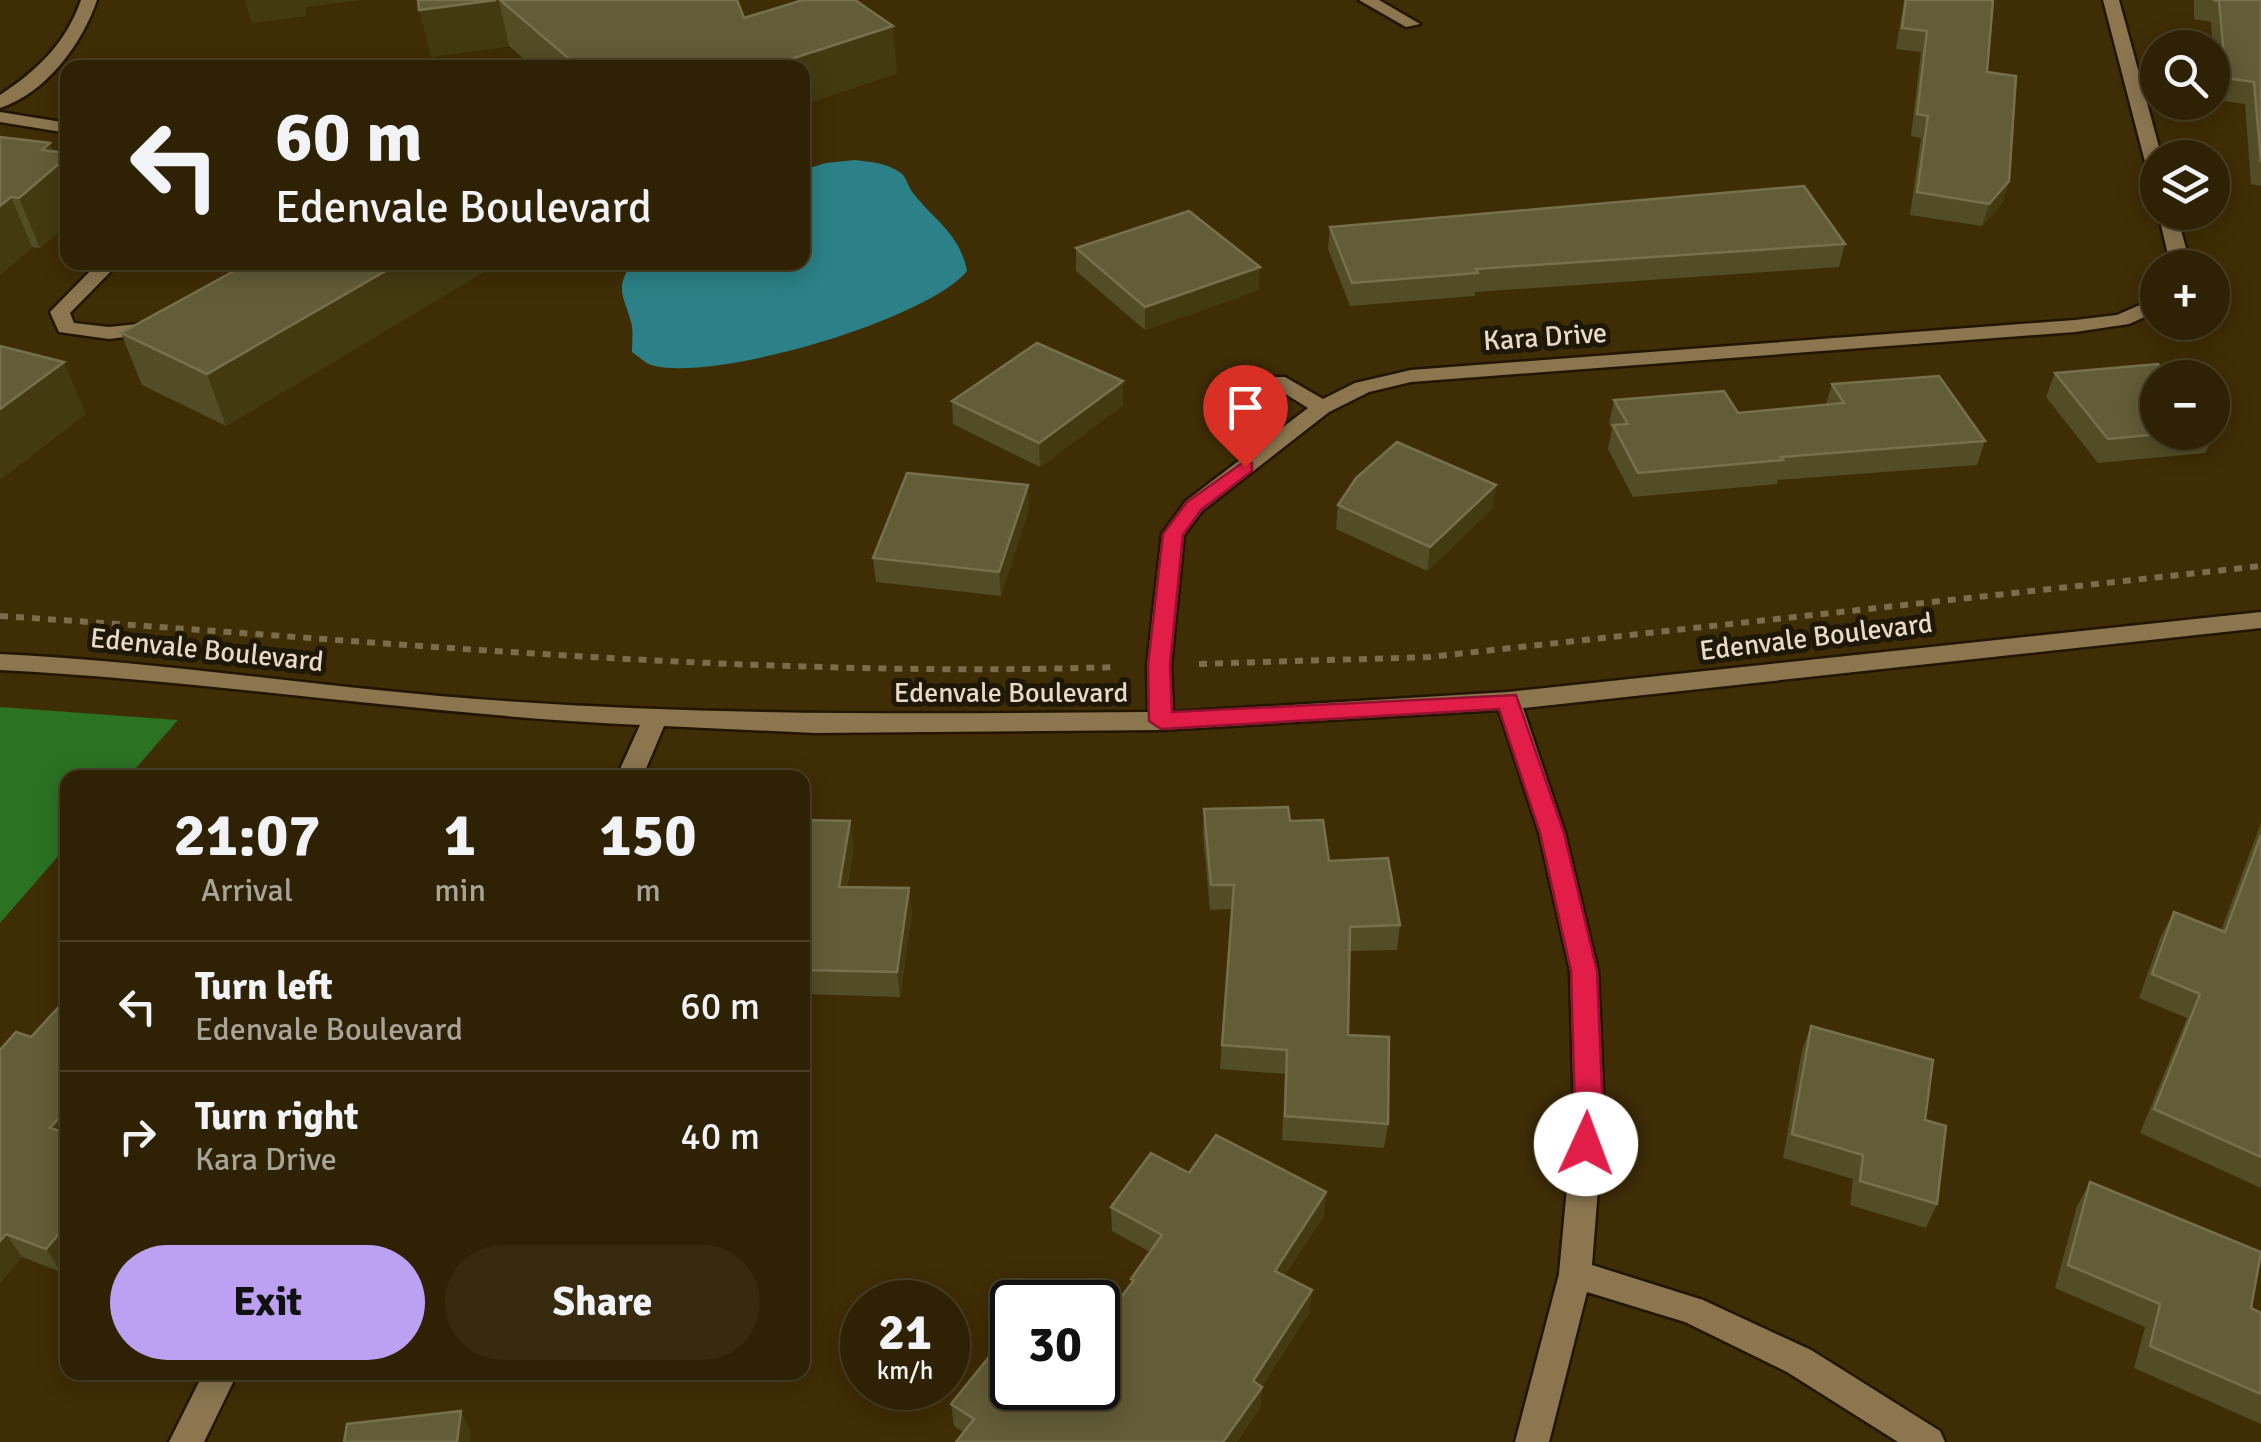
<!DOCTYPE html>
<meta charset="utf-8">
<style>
:root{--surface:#2f2204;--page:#372a0e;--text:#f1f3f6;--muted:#a7a49a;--line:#4a3f26;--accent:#bca0f2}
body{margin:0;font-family:Signika,sans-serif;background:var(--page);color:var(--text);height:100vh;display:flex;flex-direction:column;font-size:38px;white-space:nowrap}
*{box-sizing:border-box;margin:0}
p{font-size:32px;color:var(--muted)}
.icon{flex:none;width:55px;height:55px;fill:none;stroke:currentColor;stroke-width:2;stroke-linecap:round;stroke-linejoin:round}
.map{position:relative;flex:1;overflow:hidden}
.sheet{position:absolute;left:60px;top:770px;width:750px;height:610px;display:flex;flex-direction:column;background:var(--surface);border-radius:20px;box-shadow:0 5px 25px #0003,0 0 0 2px var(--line)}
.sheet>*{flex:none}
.top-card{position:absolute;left:60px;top:60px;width:750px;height:210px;border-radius:20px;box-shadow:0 5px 25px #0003,0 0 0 2px var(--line);background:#2f2204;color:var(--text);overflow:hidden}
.tools{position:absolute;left:2140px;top:30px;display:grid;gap:20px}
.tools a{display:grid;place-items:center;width:90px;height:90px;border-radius:50%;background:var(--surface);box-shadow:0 5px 25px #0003,0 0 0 2px var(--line);font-size:50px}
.speed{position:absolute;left:840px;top:1280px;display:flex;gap:20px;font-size:50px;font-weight:700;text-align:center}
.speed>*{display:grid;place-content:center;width:130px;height:130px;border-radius:50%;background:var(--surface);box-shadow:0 5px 25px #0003,0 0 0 2px var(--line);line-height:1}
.speed small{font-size:25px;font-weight:400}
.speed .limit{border:5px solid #111;border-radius:15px;background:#fff;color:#111}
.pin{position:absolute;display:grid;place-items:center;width:85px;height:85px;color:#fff;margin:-102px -42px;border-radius:50% 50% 50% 0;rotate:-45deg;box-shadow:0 0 10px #0007}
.pin .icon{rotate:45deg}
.me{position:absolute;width:110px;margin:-55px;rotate:2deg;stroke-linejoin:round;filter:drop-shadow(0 0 8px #0008)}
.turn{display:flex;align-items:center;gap:35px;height:210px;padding:0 50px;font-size:45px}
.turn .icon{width:130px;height:130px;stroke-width:2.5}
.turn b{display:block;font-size:70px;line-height:85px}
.eta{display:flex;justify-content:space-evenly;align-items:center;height:170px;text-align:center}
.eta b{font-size:60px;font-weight:800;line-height:70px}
.action{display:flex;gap:20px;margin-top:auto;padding:20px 50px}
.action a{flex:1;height:115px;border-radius:60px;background:var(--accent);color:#111;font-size:40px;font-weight:800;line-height:115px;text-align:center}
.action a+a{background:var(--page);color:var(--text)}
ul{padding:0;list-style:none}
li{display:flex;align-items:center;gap:30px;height:130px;padding:0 50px;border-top:2px solid var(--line)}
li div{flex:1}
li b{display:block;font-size:38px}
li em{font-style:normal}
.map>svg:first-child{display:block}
.forest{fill:#2b7223}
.water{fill:#2b8187}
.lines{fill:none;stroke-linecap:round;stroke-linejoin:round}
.minor-casing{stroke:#231500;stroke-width:5}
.path{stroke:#7c6c4b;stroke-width:6;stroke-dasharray:8 8;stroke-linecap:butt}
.minor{fill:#8b7650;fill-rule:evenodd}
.wall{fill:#524d25}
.shaded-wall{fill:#443a11}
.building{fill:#625c37;stroke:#77704d;stroke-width:2.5}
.route{fill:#e11d48;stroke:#92132f;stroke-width:2.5}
.labels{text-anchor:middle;stroke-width:10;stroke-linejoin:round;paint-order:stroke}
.street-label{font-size:28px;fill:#e7dbc7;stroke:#1f1707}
</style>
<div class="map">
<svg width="2261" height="1442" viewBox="0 0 2261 1442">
<rect width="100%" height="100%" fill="#3f2d05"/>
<path class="forest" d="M0 707 178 720 128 777 68 778 67 846 0 923Z"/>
<path class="water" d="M855 160C870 162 888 163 901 173 907 178 908 187 913 193 935 221 960 234 967 271 927 320 713 383 651 365 645 363 638 356 632 352 632 344 633 334 632 326 627 302 611 287 634 263L802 262 803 170 826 163Z"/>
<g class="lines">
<defs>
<g id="minor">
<path d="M81 0H97C82 44 46 93 0 108V95C38 70 66 43 81 0Z"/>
<path d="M1359 0H1379L1420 24 1406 27Z"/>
<path d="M2103 0H2119L2162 158H2158V182L2149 177Z"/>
<path d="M0 112 68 123V133L0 122Z"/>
<path d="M2158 212H2176L2189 259 2187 268H2167L2169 259Z"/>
<path d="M99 262H120L70 313 74 323 109 327 157 322 167 328 164 332 109 339 59 332 50 312Z"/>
<path d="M2158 297V311L2129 324 2075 332 1411 382 1369 392 1329 412 1202 511 1184 535 1171 665 1173 712 1508 692 2261 612V628L1523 708 1565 833 1598 971 1604 1112 1592 1265 1703 1300 1811 1350 1940 1431 1945 1442H1898L1787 1372 1685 1322 1587 1292 1549 1442H1515L1559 1274 1574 1112 1570 971 1539 833 1499 710 1161 730 815 733 664 726 642 778H616L640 725C426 715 214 681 0 670V654C169 662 336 690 505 701 719 716 934 714 1148 712L1147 665 1162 534 1186 501 1308 408 1271 385 1268 381 1271 377H1285L1323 399 1355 383 1411 370 2075 320 2117 315Z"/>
<path d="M204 1372H238L204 1442H169Z"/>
</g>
</defs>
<use href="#minor" class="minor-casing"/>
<g class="path">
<path d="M0 616C373 640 743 679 1117 667"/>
<path d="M1199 664 1429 657 2261 566"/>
</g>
<use href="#minor" class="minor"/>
</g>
<g class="wall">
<path d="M418 0H737L744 18 897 73 802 105V68H534L509 46 431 57Z"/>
<path d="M1904 0H1993L1987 72 2009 181 2002 203 1982 226 1910 215 1921 138 1911 136 1921 52 1896 49Z"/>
<path d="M2194 0H2261V186L2251 184 2245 104 2217 100 2211 22 2194 19Z"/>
<path d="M0 137 50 143 53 151 68 153V223L40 248 32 247 0 275Z"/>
<path d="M1330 227 1845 244 1839 267 1475 292V296L1350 306 1328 249Z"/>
<path d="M1076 248 1259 290 1145 330 1076 271Z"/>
<path d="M237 262H500L226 426 142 385 121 333 229 273 227 268Z"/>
<path d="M2055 373 2158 432H2212V426L2216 430 2205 453 2098 463 2046 397Z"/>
<path d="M1832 384 1985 441 1977 465 1778 480 1777 484 1633 497 1608 449 1612 429 1609 424 1614 400 1738 413 1826 404Z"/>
<path d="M952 401 1123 405 1040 467 953 424Z"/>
<path d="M1496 485 1492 509 1427 571 1336 529 1338 505Z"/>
<path d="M1029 509 1001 596 876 582 873 558Z"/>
<path d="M1204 809 1290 821 1329 861 1400 925 1397 950 1350 951 1348 1035 1388 1124 1384 1148 1282 1140 1285 1074 1220 1069 1232 909 1210 910 1203 834Z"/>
<path d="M802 820 854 846 847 887 912 912 900 997 802 994Z"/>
<path d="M2261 823V1188L2140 1133 2187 1018 2139 998 2161 936 2174 912 2221 931Z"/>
<path d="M68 997V1264L61 1272 22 1257 0 1283V1050L31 1037Z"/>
<path d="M1811 1026 1925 1120 1937 1204 1926 1228 1850 1205 1853 1179 1783 1158 1802 1050Z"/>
<path d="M1189 1173 1324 1216 1284 1276 1312 1290 1309 1313 1262 1386 1260 1409 963 1432 954 1426 951 1404 1012 1388H1098L1131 1284V1279L1150 1252 1112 1231 1111 1207Z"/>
<path d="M2090 1182 2251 1308 2261 1313V1424L2134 1368 2145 1327 2055 1288 2077 1206Z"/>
<path d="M489 1372H520L515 1382Z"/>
</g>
<g class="shaded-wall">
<path d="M245 0H361L306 7V16L252 23Z"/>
<path d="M499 0 509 46 431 57 419 10Z"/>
<path d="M893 26 897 73 802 105V68H763Z"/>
<path d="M50 143 58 165 68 156V223L40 248 19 198 42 150Z"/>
<path d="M2009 181 2002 203 1982 226 1989 204Z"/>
<path d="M11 197 32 247 0 275V206Z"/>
<path d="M401 262H500L226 426 207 374Z"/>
<path d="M1260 267 1259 290 1145 330V307Z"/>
<path d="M64 362 86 414 0 480V409Z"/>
<path d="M1123 381V405L1040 467 1039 443Z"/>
<path d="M1028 485 1029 509 1001 596 999 572Z"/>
<path d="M1496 485 1492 509 1427 571 1430 547Z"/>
<path d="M850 821 854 846 842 911 839 887Z"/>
<path d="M909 888 912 912 900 997 897 972Z"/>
<path d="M805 1040 810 1064 802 1074V1044Z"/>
<path d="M68 1108V1149L50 1128Z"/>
<path d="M1326 1192 1324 1216 1273 1294 1275 1271Z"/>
<path d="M68 1223V1264L61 1272 46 1249Z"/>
<path d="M6 1234 22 1257 0 1283V1241Z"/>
<path d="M1312 1290 1309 1313 1260 1390 1262 1387 1260 1409 1237 1442H1223L1253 1381Z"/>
<path d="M511 1372H520L515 1382Z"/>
<path d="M461 1411 471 1433 470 1442H457Z"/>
</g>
<g class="building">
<path d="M418 0H496L419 10Z"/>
<path d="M500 0H737L744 18 803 0H855L893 26 763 68H580Z"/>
<path d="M1906 0H1993L1987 72 2016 76 2009 181 1989 204 1917 192 1928 116 1917 114 1927 31 1902 28Z"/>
<path d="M2213 0H2261V162L2254 82 2226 78 2219 1Z"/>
<path d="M0 137 50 143 42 150 68 153V156L19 198 11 197 0 206Z"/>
<path d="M1804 186 1845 244 1476 269 1478 273 1352 283 1330 227Z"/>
<path d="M1189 211 1260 267 1145 307 1076 248Z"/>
<path d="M237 262H401L207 374 121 333 234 271 227 268Z"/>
<path d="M1037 343 1123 381 1039 443 952 401Z"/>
<path d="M0 346 64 362 0 409Z"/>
<path d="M2158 364 2170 378H2158V432H2182L2108 439 2055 373Z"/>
<path d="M1939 376 1985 441 1781 457 1783 460 1638 473 1613 425 1628 424 1614 400 1724 391 1738 413 1844 403 1832 384Z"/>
<path d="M1397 442 1496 485 1430 547 1338 505 1356 478Z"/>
<path d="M907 473 1028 485 999 572 873 558Z"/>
<path d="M1288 807 1290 821 1323 820 1329 861 1388 858 1400 925 1350 927 1348 1035 1389 1037 1388 1124 1285 1116 1287 1050 1222 1045 1234 885H1211L1204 809Z"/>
<path d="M802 820 850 821 839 887 909 888 897 972 802 970Z"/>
<path d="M2261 835V1157L2154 1109 2200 994 2152 974 2174 912 2225 932Z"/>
<path d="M68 997V1108L50 1128 68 1134V1223L46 1249 6 1234 0 1241V1050L16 1032 31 1037Z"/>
<path d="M1811 1026 1933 1060 1925 1120 1946 1126 1937 1204 1860 1181 1863 1155 1792 1134Z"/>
<path d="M1216 1135 1326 1192 1275 1271 1312 1290 1253 1381 1262 1387 1223 1442H956L974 1419 951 1404 994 1351 1012 1362V1388H1098V1328L1134 1280 1131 1279 1162 1235 1111 1207 1151 1153 1189 1173Z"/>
<path d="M2090 1182 2261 1252 2251 1308 2261 1313V1394L2150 1346 2160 1304 2068 1265Z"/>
<path d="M461 1411 457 1442H344L347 1424Z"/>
</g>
<path class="route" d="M1245 461 1252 463V471L1201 510 1183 535 1170 665 1172 712 1516 695 1564 833 1597 971 1603 1112 1596 1152 1586 1156 1577 1152 1572 1144 1575 1112 1571 971 1540 833 1499 709 1161 729 1149 721 1148 665 1163 534 1187 502Z"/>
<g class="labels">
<g class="street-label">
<text transform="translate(1545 336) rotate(-4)" y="10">Kara Drive</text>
<text transform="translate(1816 636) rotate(-7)" y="10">Edenvale Boulevard</text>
<text transform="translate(207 649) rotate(6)" y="10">Edenvale Boulevard</text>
<text x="1011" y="702">Edenvale Boulevard</text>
</g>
</g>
</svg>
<div class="tools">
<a><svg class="icon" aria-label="search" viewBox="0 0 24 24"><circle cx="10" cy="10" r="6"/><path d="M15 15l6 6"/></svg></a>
<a><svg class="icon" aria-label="layers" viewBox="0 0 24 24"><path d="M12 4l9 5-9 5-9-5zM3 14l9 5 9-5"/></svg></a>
<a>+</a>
<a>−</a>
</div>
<div class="speed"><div>21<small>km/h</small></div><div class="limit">30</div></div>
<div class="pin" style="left:1245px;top:467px;background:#d93025"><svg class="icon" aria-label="arrive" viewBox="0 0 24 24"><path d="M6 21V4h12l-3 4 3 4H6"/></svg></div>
<svg class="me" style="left:1586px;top:1144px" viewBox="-20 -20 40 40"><circle r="19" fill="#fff"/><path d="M0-13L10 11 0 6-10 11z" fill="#e11d48"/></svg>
<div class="top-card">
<div class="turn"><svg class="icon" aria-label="left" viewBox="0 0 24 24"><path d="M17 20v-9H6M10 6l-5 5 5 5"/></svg><div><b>60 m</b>Edenvale Boulevard</div></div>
</div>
<section class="sheet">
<div class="eta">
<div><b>21:07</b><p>Arrival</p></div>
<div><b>1</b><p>min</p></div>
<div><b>150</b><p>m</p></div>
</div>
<ul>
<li><svg class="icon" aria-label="left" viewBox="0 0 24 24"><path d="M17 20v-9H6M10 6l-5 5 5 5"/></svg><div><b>Turn left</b><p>Edenvale Boulevard</p></div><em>60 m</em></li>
<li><svg class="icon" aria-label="right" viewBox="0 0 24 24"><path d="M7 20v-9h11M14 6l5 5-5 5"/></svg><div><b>Turn right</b><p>Kara Drive</p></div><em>40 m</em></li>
</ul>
<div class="action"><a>Exit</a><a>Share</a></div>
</section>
</div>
